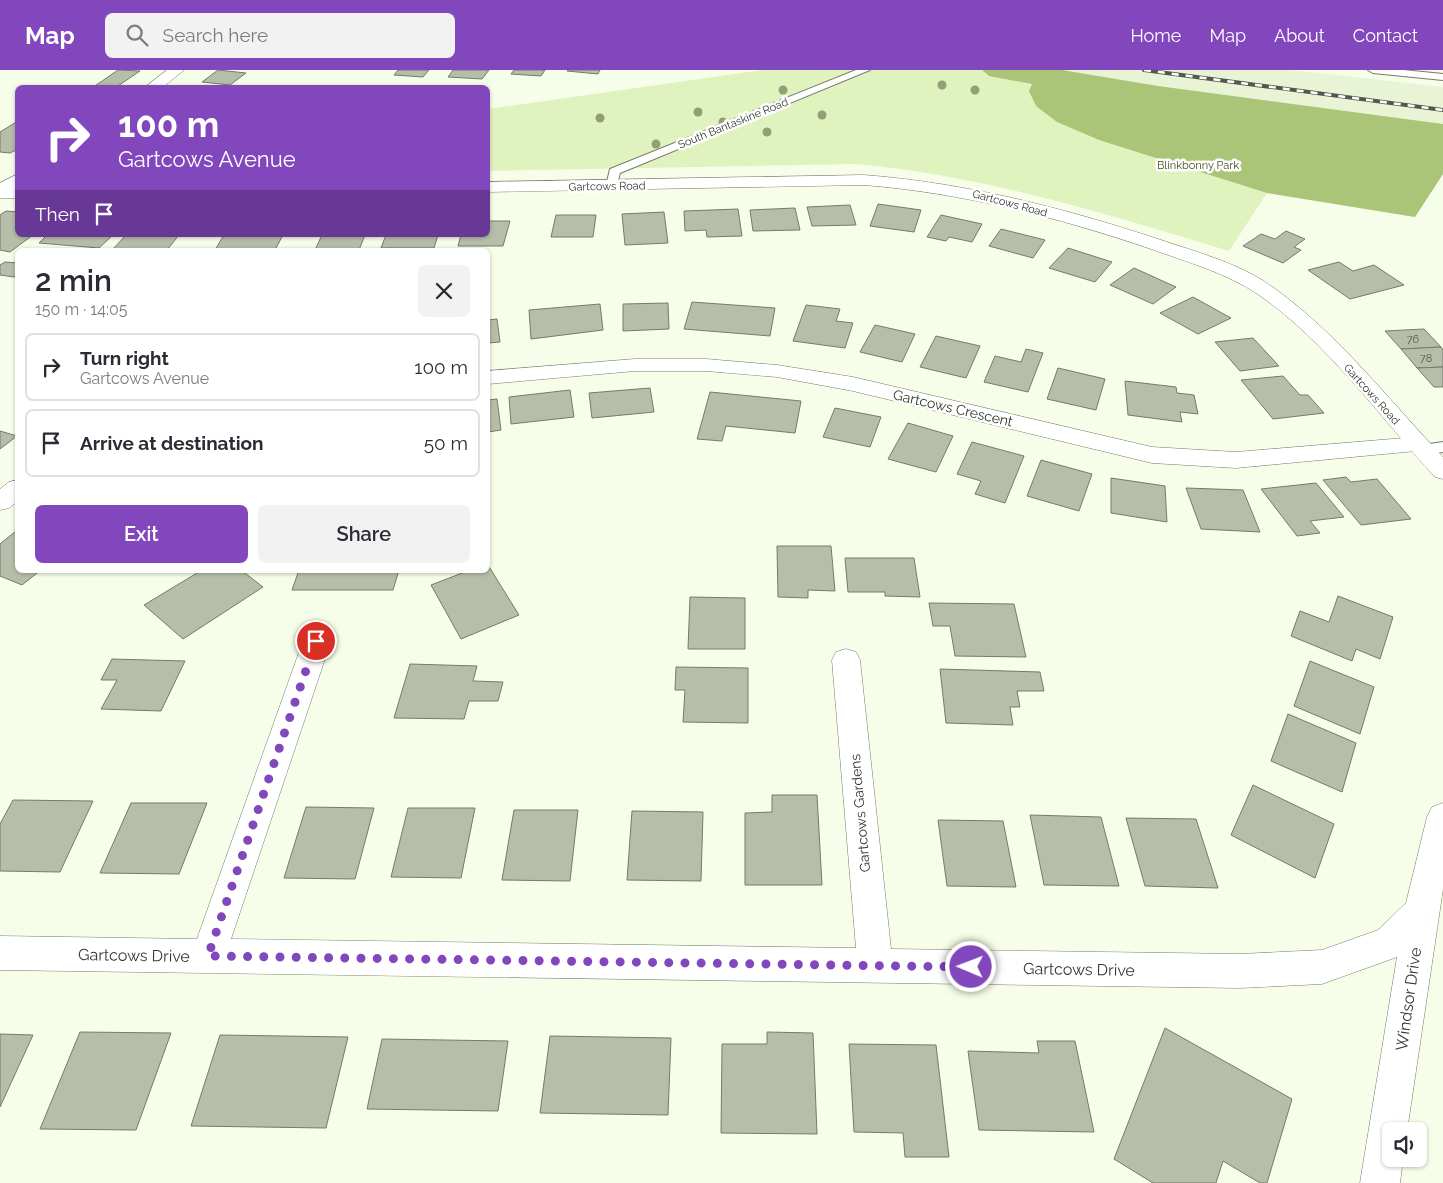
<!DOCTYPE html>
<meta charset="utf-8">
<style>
:root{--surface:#fff;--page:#f2f2f3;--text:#2b2b33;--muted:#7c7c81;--line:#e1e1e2;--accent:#8247bd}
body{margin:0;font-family:Raleway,sans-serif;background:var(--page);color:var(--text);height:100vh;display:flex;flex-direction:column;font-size:19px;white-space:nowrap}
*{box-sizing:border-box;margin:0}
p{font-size:16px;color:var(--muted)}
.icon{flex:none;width:28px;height:28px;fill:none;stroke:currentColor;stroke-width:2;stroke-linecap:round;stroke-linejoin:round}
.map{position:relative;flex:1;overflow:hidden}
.side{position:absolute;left:15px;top:178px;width:475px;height:325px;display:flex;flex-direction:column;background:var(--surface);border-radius:8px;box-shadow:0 1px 4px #0004}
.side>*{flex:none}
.top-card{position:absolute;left:15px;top:15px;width:475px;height:152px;border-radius:8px;box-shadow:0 1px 4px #0004;background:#8247bd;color:#fff;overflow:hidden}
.buttons{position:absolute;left:1382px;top:1052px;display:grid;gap:10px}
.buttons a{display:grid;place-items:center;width:45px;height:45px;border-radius:8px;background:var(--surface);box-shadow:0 1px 4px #0004;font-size:25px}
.pin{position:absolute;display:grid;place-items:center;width:42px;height:42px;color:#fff;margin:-21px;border:2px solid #fff;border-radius:50%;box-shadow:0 1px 5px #0007}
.me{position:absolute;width:55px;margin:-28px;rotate:271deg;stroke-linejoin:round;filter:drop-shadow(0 0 4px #0008)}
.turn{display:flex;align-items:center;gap:18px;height:105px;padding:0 20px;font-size:22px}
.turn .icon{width:65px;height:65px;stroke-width:2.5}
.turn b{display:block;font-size:35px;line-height:42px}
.then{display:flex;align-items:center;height:48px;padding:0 20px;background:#0003;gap:10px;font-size:19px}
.round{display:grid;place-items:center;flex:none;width:52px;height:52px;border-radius:8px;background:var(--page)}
.headline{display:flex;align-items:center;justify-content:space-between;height:85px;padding:0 20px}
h1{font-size:30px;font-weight:600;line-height:38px}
.action{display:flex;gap:10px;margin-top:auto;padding:10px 20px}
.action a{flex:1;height:58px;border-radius:8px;background:var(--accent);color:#fff;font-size:20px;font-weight:600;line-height:58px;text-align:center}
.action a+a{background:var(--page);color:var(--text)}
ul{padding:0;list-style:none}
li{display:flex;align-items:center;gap:15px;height:68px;margin:0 10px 8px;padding:0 10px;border:2px solid var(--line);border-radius:8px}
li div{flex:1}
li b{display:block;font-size:19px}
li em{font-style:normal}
header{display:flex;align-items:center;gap:30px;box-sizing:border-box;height:70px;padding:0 25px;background:var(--accent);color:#fff}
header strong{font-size:24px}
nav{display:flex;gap:28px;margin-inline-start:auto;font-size:18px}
.search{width:350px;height:45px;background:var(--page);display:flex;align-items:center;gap:12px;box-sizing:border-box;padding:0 18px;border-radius:8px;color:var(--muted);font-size:19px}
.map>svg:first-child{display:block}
.built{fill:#e9f4d7}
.green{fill:#e0f3bf}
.forest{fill:#aac478}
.building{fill:#b6bea9;stroke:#747b69}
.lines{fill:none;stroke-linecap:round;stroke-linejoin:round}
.service-casing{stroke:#757c69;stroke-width:2}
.minor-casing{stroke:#757c69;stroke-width:1}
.tertiary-casing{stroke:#757c69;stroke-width:1}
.service{fill:#fff;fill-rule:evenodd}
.minor{fill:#fff;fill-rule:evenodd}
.tertiary{fill:#fff;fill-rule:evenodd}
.rail-casing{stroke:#53574d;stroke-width:4}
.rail{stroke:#fff;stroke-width:2.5;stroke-dasharray:7;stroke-linecap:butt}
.tree{fill:#929f77}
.route{stroke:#8247bd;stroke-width:9;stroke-dasharray:0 16.2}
.labels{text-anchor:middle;stroke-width:5;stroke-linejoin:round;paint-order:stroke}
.far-street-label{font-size:11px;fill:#34372f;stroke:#fff}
.far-park-label{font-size:11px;fill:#40511a;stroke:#fff}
.number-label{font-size:11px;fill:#54594e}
.street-label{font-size:14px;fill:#34372f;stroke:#fff}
.near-street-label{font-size:16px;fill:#34372f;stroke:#fff}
</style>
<header>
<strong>Map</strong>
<div class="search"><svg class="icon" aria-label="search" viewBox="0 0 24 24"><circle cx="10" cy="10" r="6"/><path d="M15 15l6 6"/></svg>Search here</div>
<nav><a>Home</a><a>Map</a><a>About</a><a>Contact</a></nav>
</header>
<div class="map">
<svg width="1443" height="1113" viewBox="0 0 1443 1113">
<rect width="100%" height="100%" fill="#f6fee9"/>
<path class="built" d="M1062 0H1293L1443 17V54L1158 16Z"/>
<path class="green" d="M762 0H1062L1158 16 1443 54V104L1415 147 1267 123 1229 181C1107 144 985 106 857 94L488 101V39Z"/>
<path class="forest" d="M982 0H1062L1158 16 1443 54V104L1415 147 1267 123 1099 70 1057 52 1036 36 1029 21 1032 14 989 6Z"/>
<g class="building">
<path d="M118 0 140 1 115 18H92Z"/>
<path d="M218 0 246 3 230 15 202 12Z"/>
<path d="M398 0H429L423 7 394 5Z"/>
<path d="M453 0H489L482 9 448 7Z"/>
<path d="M514 0H545L541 6 511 4Z"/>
<path d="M568 0H600L598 4 567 1Z"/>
<path d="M18 51V79L10 83 0 82V62Z"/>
<path d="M878 134 921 140 914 162 870 156Z"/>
<path d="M850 135 856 155 812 156 807 137Z"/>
<path d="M795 138 800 160 753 161 750 140Z"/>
<path d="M738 139 742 166 707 167 706 160 685 161 684 141Z"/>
<path d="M6 141 18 142V165H33L10 182 0 180V145Z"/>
<path d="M664 142 668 173 625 175 622 144Z"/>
<path d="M556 145H596L593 167H551Z"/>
<path d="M941 145 982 154 972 172 949 167 946 171 927 167Z"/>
<path d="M488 151H510L503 176H458L461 165H488Z"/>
<path d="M1001 159 1045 170 1033 188 989 176Z"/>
<path d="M1286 161 1305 169 1294 177 1301 180 1283 193 1243 176 1261 164 1275 169Z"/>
<path d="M47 165H113L99 178 39 173Z"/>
<path d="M126 165H179L167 180 113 179Z"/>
<path d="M224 165H283L275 180H215Z"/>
<path d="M322 165H365L359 180H315Z"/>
<path d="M386 165H438L434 178H381Z"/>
<path d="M1068 178 1112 192 1095 212 1049 198Z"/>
<path d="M5 192 18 193V204L14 207 0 205V195Z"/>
<path d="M1339 192 1353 201 1374 195 1404 215 1350 229 1308 200Z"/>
<path d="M1134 198 1176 217 1153 234 1110 215Z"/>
<path d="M1193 227 1231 248 1198 264 1160 243Z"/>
<path d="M692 232 775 238 770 266 684 259Z"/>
<path d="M668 233 669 259 623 261V234Z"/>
<path d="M600 234 603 260 531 269 529 240Z"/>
<path d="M806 235 840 239 836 251 853 253 845 278 793 271Z"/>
<path d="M497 249 500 272 488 273V250Z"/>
<path d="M875 255 915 264 902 292 860 282Z"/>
<path d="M1424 259 1441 277 1401 279 1385 261Z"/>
<path d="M936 266 980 276 966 308 920 297Z"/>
<path d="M1253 268 1279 296 1240 301 1215 272Z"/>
<path d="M1441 277 1443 280V297L1417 298 1401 279Z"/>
<path d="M1026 279 1043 283 1028 322 984 312 995 286 1021 292Z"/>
<path d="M1443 297V317H1434L1417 298Z"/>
<path d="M1058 298 1105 309 1096 340 1047 329Z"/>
<path d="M1283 306 1300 325H1308L1324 343 1273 349 1241 310Z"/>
<path d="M1125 311 1176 317 1177 323 1194 325 1198 344 1180 342 1182 352 1128 345Z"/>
<path d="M650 318 654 342 592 348 589 323Z"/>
<path d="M570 320 574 347 511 354 509 327Z"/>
<path d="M710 322 801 331 795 363 726 356 722 371 697 369Z"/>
<path d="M497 329 501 360 488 362V330Z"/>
<path d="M835 338 881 347 870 377 823 367Z"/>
<path d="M908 353 953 366 936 402 888 389Z"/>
<path d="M0 361 17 366 0 379Z"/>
<path d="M972 372 1024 386 1005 433 975 424 981 411 957 404Z"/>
<path d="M1041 390 1092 404 1079 441 1027 426Z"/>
<path d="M1346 407 1351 412 1377 409 1411 449 1361 455 1323 410Z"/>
<path d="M1111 408 1165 416 1167 452 1111 443Z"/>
<path d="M1316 413 1344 447 1310 451 1320 463 1297 466 1261 419Z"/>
<path d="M1186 418 1243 420 1260 462 1201 459Z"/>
<path d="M16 461 18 500H41L22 515 0 506V474Z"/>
<path d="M777 476H831L835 521 808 520V528L778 527Z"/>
<path d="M845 488H914L920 527 885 526V522H848Z"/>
<path d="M488 495 519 545 461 569 431 515 470 500H488Z"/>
<path d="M202 500H241L263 517 183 569 144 535Z"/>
<path d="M299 500H399L393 520H292Z"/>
<path d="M1338 526 1393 547 1380 589 1356 579 1352 591 1291 566 1300 541 1329 552Z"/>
<path d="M690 527 745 528V579H688Z"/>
<path d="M929 533 1014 534 1026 587 955 586 950 556H933Z"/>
<path d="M112 589 185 591 161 641 101 639 117 610H101Z"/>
<path d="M1310 591 1374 617 1360 664 1294 636Z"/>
<path d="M410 594 477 596 473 611 503 612 498 631H469L464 649 394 648Z"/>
<path d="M676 597 748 598V653L683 652 685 620H675Z"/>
<path d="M940 599 1040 602 1044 621H1017L1020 637H1010L1013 655 946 653Z"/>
<path d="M1288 644 1356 673 1342 722 1271 691Z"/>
<path d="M1253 715 1334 754 1315 808 1231 765Z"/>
<path d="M772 725H817L822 815H745V743L772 742Z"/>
<path d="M13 730 93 731 60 802 0 801V754Z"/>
<path d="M131 733H207L179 804 100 803Z"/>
<path d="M306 737 374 738 355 809 284 808Z"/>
<path d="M408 738H475L461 808 391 807Z"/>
<path d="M514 740H578L570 811 502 810Z"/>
<path d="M632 741 703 742 701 811 627 810Z"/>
<path d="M1030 745 1101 747 1119 816 1044 815Z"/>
<path d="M1126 748 1196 749 1218 818 1145 816Z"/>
<path d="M938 750 1003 751 1016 817 947 816Z"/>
<path d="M1165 958 1292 1029 1267 1113H1260L1223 1091 1216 1113H1153L1114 1089Z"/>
<path d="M80 962 171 963 136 1060 40 1059Z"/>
<path d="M767 962 813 963 817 1064 721 1063 722 974H767Z"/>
<path d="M0 964 33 965 0 1037Z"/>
<path d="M220 965 348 967 326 1058 191 1056Z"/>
<path d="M550 966 671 968 668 1045 540 1043Z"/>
<path d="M382 969 508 971 498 1041 367 1039Z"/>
<path d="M1037 971H1075L1094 1062 979 1060 968 981 1039 983Z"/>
<path d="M849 974 936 975 949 1087H905L903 1063 854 1062Z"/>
</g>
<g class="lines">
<defs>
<g id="service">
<path d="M856 0H870L620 103 616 119 612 120 606 116 610 99Z"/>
<path d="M1368 0H1403L1443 4V10L1373 3Z"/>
<path d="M1443 372V382L1422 385 1416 384 1414 380 1416 376Z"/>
</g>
<g id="minor">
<path d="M167 0H184L162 18H144Z"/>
<path d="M18 104V117L0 126V113Z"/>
<path d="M635 289H706L777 295 853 307 1152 377 1236 382 1416 367 1424 369 1428 374 1424 379 1416 381 1236 398 1152 393 853 321 777 307 706 301H635L488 314V301Z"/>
<path d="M18 410V431L9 438 0 440V419L9 412Z"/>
<path d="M317 560 327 563 331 571 231 869 856 878 832 590 836 582 846 579 856 582 860 590 891 879 1240 884 1322 880 1378 860 1406 833 1427 747 1432 737 1443 733V819L1407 1061H1391V1089H1403L1400 1113H1360L1397 887 1322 914 1240 918 0 900V866L197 869 303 571 307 563Z"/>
</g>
<g id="tertiary">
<path d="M864 105C968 113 1068 139 1167 172 1203 184 1243 195 1274 218 1339 265 1388 329 1443 387V409L1435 407C1378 345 1328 273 1259 225 1227 203 1187 192 1151 179 1057 147 963 123 864 115L488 122V112Z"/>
<rect x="0" y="118" width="18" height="10"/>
</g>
</defs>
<use href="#service" class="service-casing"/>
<use href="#minor" class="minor-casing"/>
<use href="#tertiary" class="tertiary-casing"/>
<use href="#service" class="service"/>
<use href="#minor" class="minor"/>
<use href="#tertiary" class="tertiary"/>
<defs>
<path id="rail" d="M1144 0 1443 40"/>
</defs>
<use href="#rail" class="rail-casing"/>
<use href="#rail" class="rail"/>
</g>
<g class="tree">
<circle cx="942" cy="15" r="4.5"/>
<circle cx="783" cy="20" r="4.5"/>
<circle cx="975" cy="20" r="4.5"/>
<circle cx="698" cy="42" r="4.5"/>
<circle cx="822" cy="45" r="4.5"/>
<circle cx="600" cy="48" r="4.5"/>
<circle cx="723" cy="52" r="4.5"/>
<circle cx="767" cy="62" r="4.5"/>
<circle cx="656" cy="74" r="4.5"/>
</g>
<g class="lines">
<path class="route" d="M316 571 208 886 971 897"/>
</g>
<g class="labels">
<g class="far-street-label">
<text transform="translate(733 53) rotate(-22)" y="4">South Bantaskine Road</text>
<text transform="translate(607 116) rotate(-1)" y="4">Gartcows Road</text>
<text transform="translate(1010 133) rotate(15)" y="4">Gartcows Road</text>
<text transform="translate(1372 324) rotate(48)" y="4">Gartcows Road</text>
</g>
<g class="far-park-label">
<text x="1198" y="99">Blinkbonny Park</text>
</g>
<g class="number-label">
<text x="1413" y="273">76</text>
<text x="1426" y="292">78</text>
</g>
<g class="street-label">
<text transform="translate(953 338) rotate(13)" y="5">Gartcows Crescent</text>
<text transform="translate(860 743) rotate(-95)" y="5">Gartcows Gardens</text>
</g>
<g class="near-street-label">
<text transform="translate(134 885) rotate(1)" y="6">Gartcows Drive</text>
<text transform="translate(1079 899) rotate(1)" y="6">Gartcows Drive</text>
<text transform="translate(1408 929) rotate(-82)" y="6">Windsor Drive</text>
</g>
</g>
</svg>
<div class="buttons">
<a><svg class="icon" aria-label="sound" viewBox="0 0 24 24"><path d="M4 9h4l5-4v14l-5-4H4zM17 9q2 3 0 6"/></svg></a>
</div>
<div class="pin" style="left:316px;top:571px;background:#d93025"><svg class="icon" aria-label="arrive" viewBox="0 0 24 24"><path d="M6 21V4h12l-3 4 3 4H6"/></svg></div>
<svg class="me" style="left:971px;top:897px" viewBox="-20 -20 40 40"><circle r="17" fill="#8247bd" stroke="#fff" stroke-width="3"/><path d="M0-11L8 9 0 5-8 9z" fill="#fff"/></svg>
<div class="top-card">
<div class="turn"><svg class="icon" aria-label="right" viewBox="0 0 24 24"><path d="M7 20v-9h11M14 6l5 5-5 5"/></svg><div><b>100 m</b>Gartcows Avenue</div></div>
<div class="then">Then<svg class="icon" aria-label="arrive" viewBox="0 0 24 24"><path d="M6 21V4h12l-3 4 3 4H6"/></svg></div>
</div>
<section class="side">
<div class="headline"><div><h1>2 min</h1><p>150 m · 14:05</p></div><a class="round"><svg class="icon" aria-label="close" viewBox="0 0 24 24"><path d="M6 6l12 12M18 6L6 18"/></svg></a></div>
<ul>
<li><svg class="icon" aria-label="right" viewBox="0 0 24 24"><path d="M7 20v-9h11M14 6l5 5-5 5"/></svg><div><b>Turn right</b><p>Gartcows Avenue</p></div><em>100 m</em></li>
<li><svg class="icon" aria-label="arrive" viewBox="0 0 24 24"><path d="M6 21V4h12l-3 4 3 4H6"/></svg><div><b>Arrive at destination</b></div><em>50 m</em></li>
</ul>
<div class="action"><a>Exit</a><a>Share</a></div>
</section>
</div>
